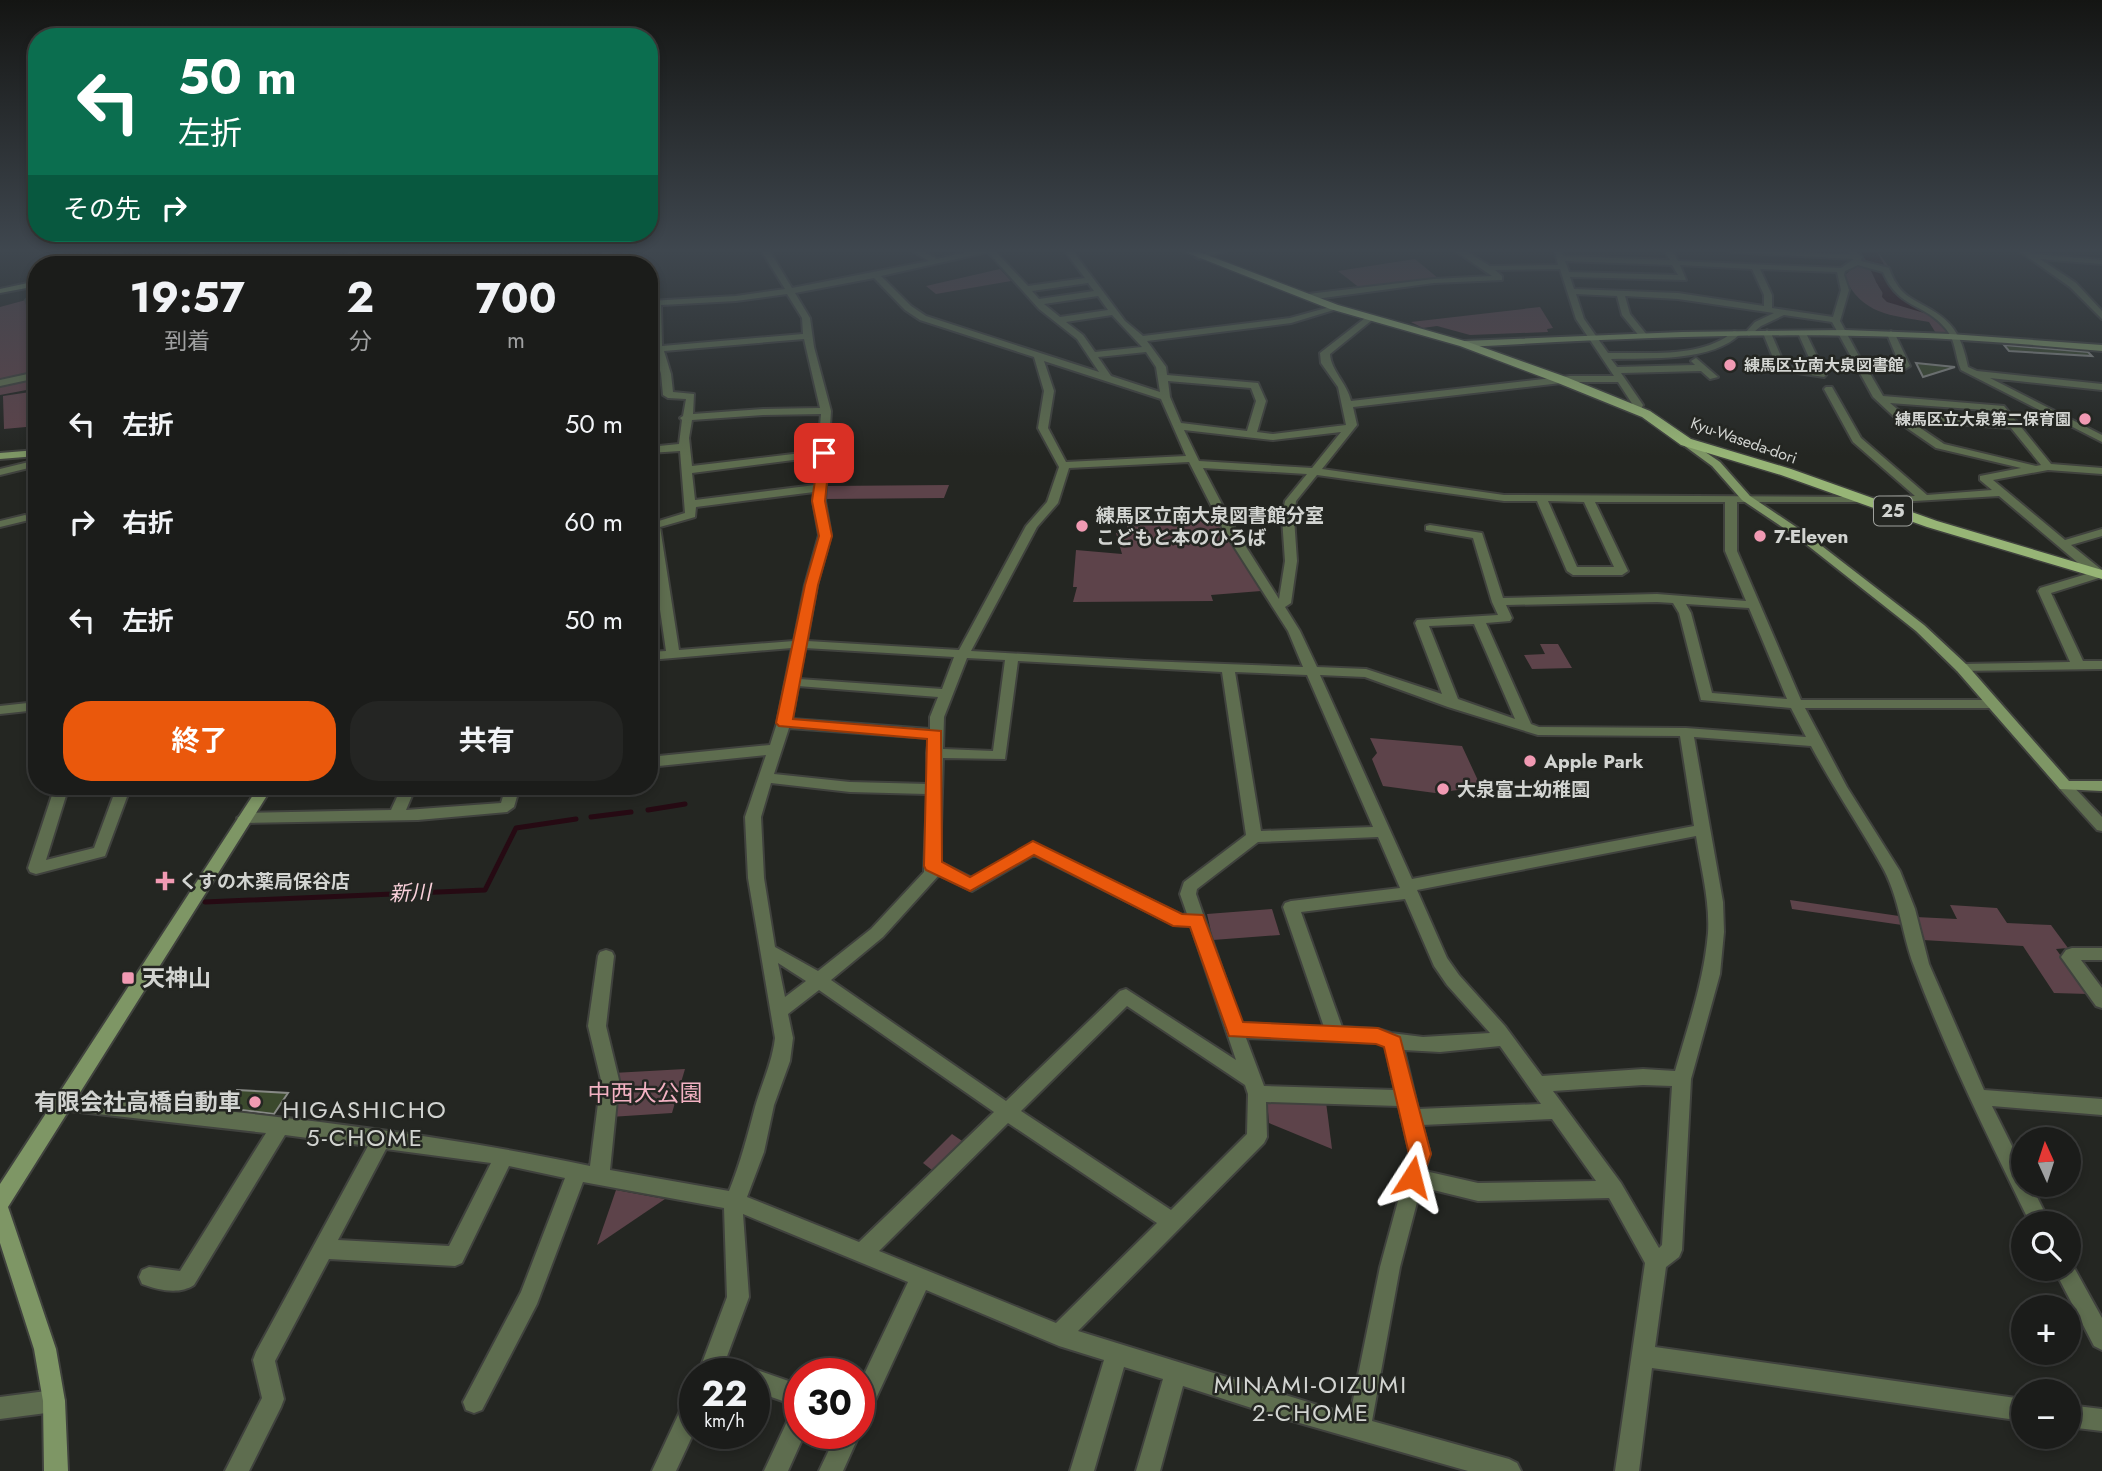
<!DOCTYPE html>
<html lang="ja">
<meta charset="utf-8">
<style>
:root{--surface:#1b1c1a;--page:#242523;--text:#f1f3f6;--muted:#a0a1a2;--line:#393a39;--accent:#ea580c}
body{margin:0;font-family:Jost,"Noto Sans JP",sans-serif;background:var(--page);color:var(--text);height:100vh;display:flex;flex-direction:column;font-size:26px;white-space:nowrap}
*{box-sizing:border-box;margin:0}
p{font-size:23px;color:var(--muted)}
.icon{flex:none;width:38px;height:38px;fill:none;stroke:currentColor;stroke-width:2;stroke-linecap:round;stroke-linejoin:round}
.map{position:relative;flex:1;overflow:hidden}
.drawer{position:absolute;left:28px;top:256px;width:630px;height:539px;display:flex;flex-direction:column;background:var(--surface);border-radius:28px;box-shadow:0 4px 10px #0003,0 0 0 2px var(--line)}
.drawer>*{flex:none}
.hud{position:absolute;left:28px;top:28px;width:630px;height:214px;border-radius:28px;box-shadow:0 4px 10px #0003,0 0 0 2px var(--line);background:#0b6e4f;color:#fff;overflow:hidden}
.needle{width:46px;rotate:357deg}
.buttons{position:absolute;left:2011px;top:1127px;display:grid;gap:14px}
.buttons a{display:grid;place-items:center;width:70px;height:70px;border-radius:50%;background:var(--surface);box-shadow:0 4px 10px #0003,0 0 0 2px var(--line);font-size:35px}
.speed{position:absolute;left:679px;top:1358px;display:flex;gap:14px;font-size:35px;font-weight:700;text-align:center}
.speed>*{display:grid;place-content:center;width:91px;height:91px;border-radius:50%;background:var(--surface);box-shadow:0 4px 10px #0003,0 0 0 2px var(--line);line-height:1}
.speed small{font-size:18px;font-weight:400}
.speed .limit{border:10px solid #d22;background:#fff;color:#111}
.pin{position:absolute;display:grid;place-items:center;width:60px;height:60px;color:#fff;margin:-30px;border-radius:14px;box-shadow:0 4px 10px #0006}
.me{position:absolute;width:77px;margin:-38px;rotate:9deg;stroke-linejoin:round;filter:drop-shadow(0 0 5px #0008)}
.turn{display:flex;align-items:center;gap:24px;height:147px;padding:0 35px;font-size:32px}
.turn .icon{width:91px;height:91px;stroke-width:2.5}
.turn b{display:block;font-size:49px;line-height:60px}
.then{display:flex;align-items:center;height:66px;padding:0 35px;background:#0003;gap:14px;font-size:26px}
.eta{display:flex;justify-content:space-evenly;align-items:center;height:119px;text-align:center}
.eta b{font-size:42px;font-weight:700;line-height:49px}
.action{display:flex;gap:14px;margin-top:auto;padding:14px 35px}
.action a{flex:1;height:80px;border-radius:28px;background:var(--accent);color:#fff;font-size:28px;font-weight:700;line-height:80px;text-align:center}
.action a+a{background:var(--page);color:var(--text)}
ul{padding:0;list-style:none}
li{display:flex;align-items:center;gap:21px;height:98px;padding:0 35px}
li div{flex:1}
li b{display:block;font-size:26px}
li em{font-style:normal}
.map>svg:first-child{display:block}
.green{fill:#5d434a}
.water{fill:#260a13}
.lines{fill:none;stroke-linecap:round;stroke-linejoin:round}
.stream{stroke:#260a13;stroke-width:5}
.river{fill:#260a13;fill-rule:evenodd}
.building{fill:#3b492d;stroke:#878985;stroke-width:2}
.street-casing{stroke:#40423e;stroke-width:4}
.secondary-casing{stroke:#40423e;stroke-width:4}
.primary-casing{stroke:#40423e;stroke-width:3}
.street{fill:#5e6d4f;fill-rule:evenodd}
.secondary{fill:#7e9665;fill-rule:evenodd}
.primary{fill:#97b576;fill-rule:evenodd}
.route{fill:#ea580c;stroke:#983908;stroke-width:2}
.poi-dot{fill:#f19ab3;stroke:#242622;stroke-width:2.5}
.labels{text-anchor:middle;stroke-width:5;stroke-linejoin:round;paint-order:stroke}
.far-poi-label{font-size:16px;font-weight:bold;fill:#d2d4d1;stroke:#242622;text-anchor:start}
.far-street-label{font-size:16px;fill:#d2d4d1;stroke:#242622}
.shield{fill:#242622;stroke:#9ea09c;stroke-width:2}
.shield-label{font-size:18px;font-weight:bold;fill:#d2d4d1}
.poi-label{font-size:19px;font-weight:bold;fill:#d2d4d1;stroke:#242622;text-anchor:start}
.water-label{font-size:21px;font-style:italic;fill:#fad1db;stroke:#242622}
.near-poi-label{font-size:23px;font-weight:bold;fill:#d2d4d1;stroke:#242622;text-anchor:start}
.near-park-label{font-size:23px;fill:#f3b2c3;stroke:#242622}
.near-neighbourhood-label{font-size:24px;letter-spacing:2px;fill:#d2d4d1;stroke:#242622}
</style>
<div class="map">
<svg width="2102" height="1471" viewBox="0 0 2102 1471">
<rect width="100%" height="100%" fill="#242622"/>
<g class="green">
<path d="M1854 250 1878 252 1889 267 1883 270C1884 295 1912 301 1930 313 1939 318 1946 328 1953 336L1937 335 1929 322C1890 315 1862 315 1844 276L1864 258Z"/>
<path d="M1415 259 1439 279 1361 289 1338 271Z"/>
<path d="M1000 269 1011 281 936 294 926 286Z"/>
<path d="M37 297V388L0 395V307Z"/>
<path d="M1540 307 1553 328 1547 329 1548 332 1470 335 1437 326 1423 328 1411 322Z"/>
<path d="M37 391V426L4 429 3 396Z"/>
<path d="M949 485 944 498 823 499 826 486Z"/>
<path d="M1214 518 1261 591 1211 595 1213 601 1073 602 1077 587H1073L1076 550 1122 554 1116 533H1127V524Z"/>
<path d="M1540 644H1558L1572 668 1532 669 1524 655 1545 654Z"/>
<path d="M1370 738 1462 746 1481 787 1435 793 1383 786 1372 759 1377 753Z"/>
<path d="M1790 900 1899 916 1902 925 1792 909Z"/>
<path d="M1950 905 1997 908 2007 923 2051 925 2068 948 2056 949 2088 994 2054 993 2023 946 1923 940 1916 917 1957 919Z"/>
<path d="M1272 909 1280 935 1213 940 1207 914Z"/>
<path d="M685 1069 672 1113 610 1117 613 1073Z"/>
<path d="M1267 1101 1326 1102 1332 1149 1269 1123Z"/>
<path d="M952 1134 965 1143 939 1170H932L923 1163Z"/>
<path d="M616 1190 665 1199 597 1245Z"/>
</g>
<path class="water" d="M1874 267 1881 269C1884 295 1910 304 1931 315L1887 302 1882 297 1883 290 1876 282Z"/>
<g class="lines">
<g class="stream">
<path d="M648 810 685 804"/>
<path d="M591 817 631 812"/>
<path d="M205 902 485 890 516 828 576 819"/>
</g>
<path class="river" d="M1859 250 1877 252 1901 295 1899 298H1887C1874 284 1871 265 1859 250Z"/>
</g>
<g class="building">
<path d="M2004 345 2088 352 2092 356 2009 351Z"/>
<path d="M1916 363 1955 367 1923 377Z"/>
<path d="M237 1090 288 1093 274 1114 225 1108Z"/>
</g>
<g class="lines">
<defs>
<g id="street">
<path d="M112 250H120L124 264H116Z"/>
<path d="M312 250H334L241 264H221L225 262Z"/>
<path d="M349 250H357L351 264H343Z"/>
<path d="M761 250H769L792 288 929 261 911 250H921L937 259 976 250H994L1028 286 1085 278 1064 250H1072L1125 321 1143 336 1290 318 1337 305V309L1291 323 1147 341 1166 367 1167 375 1258 383 1266 401 1257 432 1273 434 1346 425 1338 387 1321 363 1320 353 1369 315 1372 316V320L1330 354C1331 371 1347 383 1351 401L1570 376H1614L1576 319 1560 269 1495 270 1502 276V280L1434 283 1308 300 1304 297 1308 294 1434 279 1492 276 1454 250H1464L1490 266 1558 265 1555 250H1561L1563 256 1670 260 1664 250H1672L1678 261 1841 268 1854 259 1731 252 1727 250 1849 254 1845 250H1854L1862 257 1861 261 1889 268C1891 273 1893 279 1896 283 1901 293 1912 299 1921 304 1952 320 1961 333 1968 367L1977 371 2102 384V390L1990 378 2102 435V442L1961 370C1955 356 1956 341 1946 329 1925 303 1898 309 1883 272L1858 265 1845 271 1844 275 1849 290 1840 321 1861 360 1899 363 1887 334 1891 331 1895 334 1910 366 1905 369 1865 365 1883 396 2004 406 2051 464 2102 468V474L2048 470 1993 480 2065 540 2102 529V536L2071 545 2102 570V577L2051 593 2083 661H2102V669L1957 671 1955 668 1962 664 2070 662 2038 591 2040 588 2090 573 1999 496 1864 504 1862 502 1868 499 1915 496 1853 442 1824 389 1826 387H1832L1861 438 1927 495 1992 490 1980 480V476L2021 468 1936 448 1904 426 1873 397 1832 322 1784 315 1761 326 1749 336 1745 333 1755 322 1774 313 1678 299 1625 296 1630 314 1647 335 1643 338 1640 337 1622 315 1617 296 1576 294 1584 319 1608 353C1647 352 1702 359 1734 331L1741 333C1714 362 1649 358 1611 359L1617 367 1695 365 1691 361 1696 358 1718 377 1710 379 1701 371 1621 373 1643 405 1640 412 1637 413 1632 410 1633 405 1618 382H1570L1353 407 1357 425 1322 469 1504 495 1863 497V501L1859 502H1737V551L1801 700H1994L2001 704 1994 708H1805L1847 787 1900 871 1915 909 1929 964 1984 1090 2102 1099V1115L1992 1106 2023 1168V1185H2031L2050 1223H2030C1989 1139 1947 1054 1914 966 1902 935 1900 901 1884 870 1861 828 1834 789 1811 746L1694 737 1723 902 1724 932 1720 974 1691 1079 1682 1250 1679 1257 1666 1267 1655 1347 2023 1399V1421L1652 1368 1639 1471H1615L1645 1263 1609 1198 1478 1201 1421 1187 1400 1267 1372 1421 1509 1459 1517 1463 1521 1471H1468L1289 1420 1183 1386 1160 1471H1136L1163 1379 1124 1367 1094 1471H1070L1104 1360 1059 1346 926 1290 867 1418 859 1421V1385L908 1282 743 1214 749 1297 726 1359 746 1366 748 1371 754 1369 800 1385V1407L754 1391V1374H698L727 1297 724 1208 583 1182 537 1304 482 1410 474 1413 466 1410 463 1402 521 1292 565 1178 509 1166 462 1263 455 1266 329 1259 275 1361 284 1399 281 1407 249 1471H225L262 1398 253 1360 256 1352 368 1146 285 1135 194 1285C179 1295 158 1290 142 1284L139 1277 142 1270 149 1267 180 1271 266 1133 62 1110 55 1108 53 1102 55 1096 62 1094C238 1112 418 1129 590 1166L601 1080 588 1026 598 956 600 952 606 950 612 952 614 956 606 1026 619 1080 610 1170 729 1191C741 1161 747 1137 755 1107 762 1083 772 1063 775 1038L748 878 745 817 766 755 649 767V757L770 745 777 723 792 648 649 660V652L666 651 657 589 649 590V582H656L649 524 685 513 680 451 649 453V447L679 444 682 420 680 418 683 416 686 399 668 398 663 395 661 374 652 340 653 305H649V301L736 296 785 289ZM988 252 1039 309 1077 339 1099 372 926 316 911 306 881 276ZM1565 261 1672 265 1678 275 1569 272ZM1680 265 1752 269 1764 295V306L1678 293 1574 289 1570 277 1686 280ZM1760 269 1837 272 1841 290 1833 317 1772 308V295ZM874 278 905 310 920 320 1034 357 1044 391 1038 428 1059 467 1047 502 1026 526 959 650 807 641 817 585 831 535 825 501 831 411 814 347 810 318 795 293ZM1088 283 1094 291 1039 299 1032 291ZM787 294 802 318 803 334 662 346 661 305 736 301ZM1098 296 1108 310 1060 317 1044 304ZM1112 315 1142 347 1095 352 1083 335 1066 322ZM804 339 820 408 763 409 693 414 694 394 673 392 671 374 664 351ZM1146 352 1156 367 1160 392 1111 376 1098 357ZM1044 361 1161 399 1186 456 1066 462 1048 428 1054 391ZM1168 381 1251 388 1256 401 1247 431 1181 423 1170 397ZM1890 403 1998 411 2006 421 1903 414ZM821 414 818 451 692 466 689 438 692 420 763 415ZM1910 421 2011 428 2041 465 2036 466 1944 444ZM1184 430 1273 440 1341 432 1312 468 1199 461ZM817 457 815 485 695 500 692 473ZM1189 462 1224 531 1288 631 1303 667 1145 661 971 651 1037 527 1058 503 1069 468ZM1203 468 1307 474 1285 501 1282 518 1285 561 1279 599 1236 531ZM1317 475 1504 501H1537L1567 571 1573 575H1622L1628 571 1595 502H1725V551L1746 601 1657 594 1503 598 1482 533 1430 525 1426 526V530L1473 538 1492 602 1498 615 1417 620 1415 623 1442 694 1366 669 1317 667 1300 631 1285 607 1291 603 1297 561 1294 518 1296 501ZM814 492 813 501 819 535 805 585 794 641 679 650 660 527 695 517 696 507ZM1548 501 1584 502 1614 567H1577ZM1657 602 1673 603 1679 613 1701 700 1791 708 1806 737 1686 728 1539 727 1531 724 1486 623 1510 621 1512 618 1506 605ZM1686 604 1749 608 1787 699 1712 693 1691 613ZM1474 624 1515 719 1458 699 1429 626ZM805 648 954 657 942 689 799 679ZM967 658 1005 660 993 751 943 749 944 717ZM1018 661 1222 672 1246 835 1184 882 1180 894 1187 914 1182 915 1033 843 972 878 940 862 943 758 1005 759ZM1235 672 1307 675 1373 827 1261 831ZM1320 675 1365 677 1448 707 1538 735 1680 736 1694 826 1412 879ZM798 686 938 697 930 717V729L792 719ZM789 728 929 738 927 753 928 784 850 782 774 774ZM771 783 850 792 927 794 924 872 871 929 818 971 775 947 764 878 761 817ZM1696 836C1701 868 1710 901 1708 933 1704 980 1688 1026 1675 1071L1643 1069 1542 1076 1505 1026 1459 975 1447 958 1417 890ZM1378 837 1400 888 1291 901 1285 903 1283 907 1324 1027 1241 1023 1196 894 1197 889 1258 842ZM1034 855 1174 925 1191 926 1236 1060 1126 989 1120 991 1006 1101 831 980 883 937 939 875 972 891ZM1405 899 1434 966 1447 985 1490 1033 1423 1037 1391 1033 1378 1029 1342 1027 1301 912ZM778 963 806 981 785 997ZM819 990 994 1112 859 1242 747 1197 764 1152 774 1105 790 1061 793 1038 788 1014ZM1127 1006 1245 1085 1248 1094 1247 1134 1171 1210 1021 1111ZM1246 1038 1378 1043 1385 1045 1395 1090 1264 1086ZM1500 1046 1541 1104 1418 1109 1404 1050 1440 1052ZM1643 1085 1672 1086 1662 1245 1659 1248 1621 1183 1553 1091ZM1266 1102 1399 1106 1410 1154 1402 1176 1404 1179 1380 1267 1350 1415 1078 1331 1264 1143 1267 1137ZM1552 1119 1596 1181 1478 1183 1425 1171 1430 1154 1422 1125ZM1008 1123 1157 1223 1056 1323 879 1251ZM386 1149 491 1163 449 1246 338 1240Z"/>
<path d="M1215 250H1228L1199 259 1195 257Z"/>
<path d="M2018 250H2027L2033 254 2102 260V264L2040 259 2076 283 2102 311V319L2070 287Z"/>
<path d="M179 254 186 256 181 264H173Z"/>
<path d="M30 297 33 298 37 306V319L33 316 26 300Z"/>
<path d="M1767 330 1771 333 1785 366 1815 371 1798 333 1805 331 1826 375 1824 377 1778 370 1763 333Z"/>
<path d="M37 372V378L0 386V380Z"/>
<path d="M37 460V466L0 475V469Z"/>
<path d="M25 515 31 518 29 520 0 527V521Z"/>
<path d="M37 702V710L0 714V706Z"/>
<path d="M2065 781 2070 783 2102 817V831L2097 830 2060 789 2058 786Z"/>
<path d="M55 786H69L46 860 94 848 117 786H131L105 856 36 874 30 872 28 868Z"/>
<path d="M402 786H416L406 810 501 803 506 786H520L514 807 507 812 418 820 245 823 237 818 245 813 391 810Z"/>
<path d="M2072 948H2102V960H2081L2102 988V1008L2096 1006 2061 957 2066 950Z"/>
<path d="M2068 1261 2071 1262 2102 1318V1350L2094 1346 2054 1269H2068Z"/>
<path d="M54 1390 62 1393 65 1401 62 1409 54 1412 0 1419V1397Z"/>
<path d="M695 1393V1430L676 1471H652L687 1396Z"/>
<path d="M2068 1405 2102 1409V1431L2068 1427Z"/>
<path d="M800 1408V1433H805L788 1471H764L792 1411Z"/>
<path d="M859 1430 860 1433 843 1471H819L837 1433H859Z"/>
</g>
<g id="secondary">
<path d="M205 250H223L151 264H135Z"/>
<path d="M605 250H614L598 264H590Z"/>
<path d="M37 281V286L0 293V289Z"/>
<path d="M1845 330 1950 334 2102 345V351C2035 345 1968 339 1900 337 1755 332 1609 339 1464 347L1460 344 1464 341 1682 332Z"/>
<path d="M1686 439 1720 462 1750 496 1805 533 1924 625 1967 665 2069 781H2102V791L2060 789 1957 671 1916 631 1797 537 1742 500 1712 466 1682 444 1681 442Z"/>
<path d="M37 450V456L0 459V453Z"/>
<path d="M259 786H273L8 1207 56 1349 65 1401 68 1471H44L43 1401 34 1349 0 1243V1184Z"/>
</g>
<path id="primary" d="M1180 250H1194L1338 305 1468 342 1566 377 1650 411 1691 439 1791 469 1937 521 2102 570V579L1927 527 1781 475 1681 445 1642 417 1558 383 1460 346 1330 309Z"/>
</defs>
<use href="#street" class="street-casing"/>
<use href="#secondary" class="secondary-casing"/>
<use href="#primary" class="primary-casing"/>
<use href="#street" class="street"/>
<use href="#secondary" class="secondary"/>
<use href="#primary" class="primary"/>
</g>
<linearGradient id="sky" x2="0" y2="1"><stop stop-color="#141513"/><stop offset="0.55" stop-color="#3f474f"/><stop offset="1" stop-color="#3f474f" stop-opacity="0"/></linearGradient>
<rect width="2102" height="456" fill="url(#sky)"/>
<path class="route" d="M824 449 830 453 825 501 832 536 818 585 793 719 941 731 942 862 970 877 1033 841 1182 914 1203 915 1243 1022 1378 1028 1400 1037 1431 1154 1420 1183 1412 1186 1404 1183 1401 1177 1409 1154 1384 1047 1376 1044 1229 1036 1190 927 1173 926 1034 855 970 891 926 870 924 866 927 739 779 726 776 723 805 585 819 536 812 501 819 453Z"/>
<g class="poi-dot">
<circle cx="1730" cy="365" r="7"/>
<circle cx="2085" cy="419" r="7"/>
<circle cx="1082" cy="526" r="7"/>
<circle cx="1760" cy="536" r="7"/>
<circle cx="1530" cy="761" r="7"/>
<circle cx="1443" cy="789" r="7"/>
<path d="M161.5 870.5h7v7h7v7h-7v7h-7v-7h-7v-7h7z"/>
<rect x="121" y="971" width="14" height="14" rx="3.5"/>
<circle cx="255" cy="1102" r="7"/>
</g>
<g class="labels">
<g class="far-poi-label">
<text x="1744" y="371">練馬区立南大泉図書館</text>
<text x="2071" y="425" text-anchor="end">練馬区立大泉第二保育園</text>
</g>
<g class="far-street-label">
<text transform="translate(1744 440) rotate(19)" y="6">Kyu-Waseda-dori</text>
</g>
<rect class="shield" x="1874" y="496.5" width="38" height="29" rx="5"/>
<g class="shield-label">
<text x="1893" y="517">25</text>
</g>
<g class="poi-label">
<text x="1096" y="522">練馬区立南大泉図書館分室<tspan x="1096" dy="22">こどもと本のひろば</tspan></text>
<text x="1774" y="543">7-Eleven</text>
<text x="1544" y="768">Apple Park</text>
<text x="1457" y="796">大泉富士幼稚園</text>
<text x="179" y="888">くすの木薬局保谷店</text>
</g>
<g class="water-label">
<text transform="translate(410 893) rotate(-2)" y="7">新川</text>
</g>
<g class="near-poi-label">
<text x="142" y="986">天神山</text>
<text x="241" y="1110" text-anchor="end">有限会社高橋自動車</text>
</g>
<g class="near-park-label">
<text x="645" y="1101">中西大公園</text>
</g>
<g class="near-neighbourhood-label">
<text x="365" y="1118">HIGASHICHO<tspan x="365" dy="28">5-CHOME</tspan></text>
<text x="1311" y="1393">MINAMI-OIZUMI<tspan x="1311" dy="28">2-CHOME</tspan></text>
</g>
</g>
</svg>
<div class="buttons">
<a><svg class="needle" viewBox="-14 -14 28 28"><path d="M0-13l5 13h-10z" fill="#e53935"/><path d="M0 13l5-13h-10z" fill="#a0a1a2"/></svg></a>
<a><svg class="icon" aria-label="search" viewBox="0 0 24 24"><circle cx="10" cy="10" r="6"/><path d="M15 15l6 6"/></svg></a>
<a>+</a>
<a>−</a>
</div>
<div class="speed"><div>22<small>km/h</small></div><div class="limit">30</div></div>
<div class="pin" style="left:824px;top:453px;background:#d93025"><svg class="icon" aria-label="arrive" viewBox="0 0 24 24"><path d="M6 21V4h12l-3 4 3 4H6"/></svg></div>
<svg class="me" style="left:1412px;top:1177px" viewBox="-20 -20 40 40"><path d="M0-17L14 15 0 8-14 15z" fill="#ea580c" stroke="#fff" stroke-width="4"/></svg>
<div class="hud">
<div class="turn"><svg class="icon" aria-label="left" viewBox="0 0 24 24"><path d="M17 20v-9H6M10 6l-5 5 5 5"/></svg><div><b>50 m</b>左折</div></div>
<div class="then">その先<svg class="icon" aria-label="right" viewBox="0 0 24 24"><path d="M7 20v-9h11M14 6l5 5-5 5"/></svg></div>
</div>
<section class="drawer">
<div class="eta">
<div><b>19:57</b><p>到着</p></div>
<div><b>2</b><p>分</p></div>
<div><b>700</b><p>m</p></div>
</div>
<ul>
<li><svg class="icon" aria-label="left" viewBox="0 0 24 24"><path d="M17 20v-9H6M10 6l-5 5 5 5"/></svg><div><b>左折</b></div><em>50 m</em></li>
<li><svg class="icon" aria-label="right" viewBox="0 0 24 24"><path d="M7 20v-9h11M14 6l5 5-5 5"/></svg><div><b>右折</b></div><em>60 m</em></li>
<li><svg class="icon" aria-label="left" viewBox="0 0 24 24"><path d="M17 20v-9H6M10 6l-5 5 5 5"/></svg><div><b>左折</b></div><em>50 m</em></li>
</ul>
<div class="action"><a>終了</a><a>共有</a></div>
</section>
</div>
